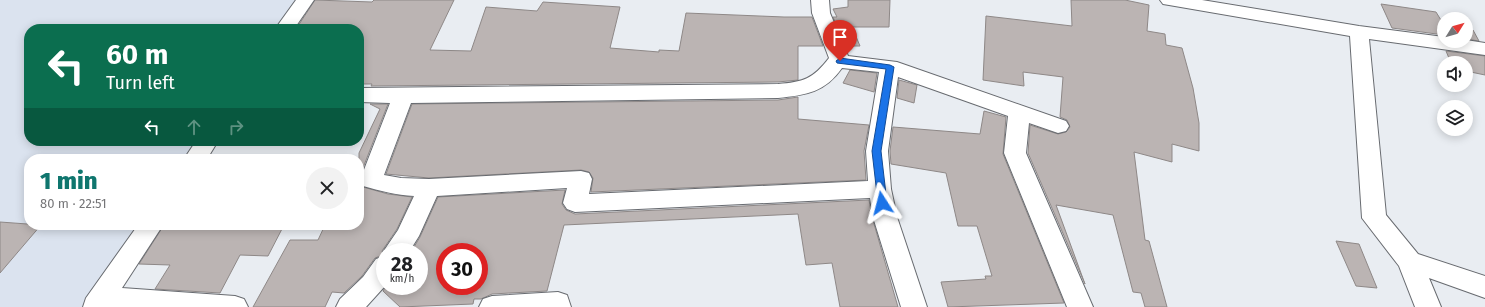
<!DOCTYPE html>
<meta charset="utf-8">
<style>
:root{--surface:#fff;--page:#f2f2f2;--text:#202124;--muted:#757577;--accent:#0f766e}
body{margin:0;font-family:"Fira Sans",sans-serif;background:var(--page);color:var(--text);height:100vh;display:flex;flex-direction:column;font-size:15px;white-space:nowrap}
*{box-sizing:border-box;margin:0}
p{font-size:13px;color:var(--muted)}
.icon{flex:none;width:22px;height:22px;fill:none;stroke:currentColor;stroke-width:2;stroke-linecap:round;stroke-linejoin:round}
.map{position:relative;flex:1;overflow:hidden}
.sheet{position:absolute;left:24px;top:154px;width:340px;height:76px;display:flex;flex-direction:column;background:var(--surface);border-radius:16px;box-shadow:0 2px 10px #0003}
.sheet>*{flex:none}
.hud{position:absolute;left:24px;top:24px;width:340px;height:122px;border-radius:16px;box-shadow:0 2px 10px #0003;background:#0b6e4f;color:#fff;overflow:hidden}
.needle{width:26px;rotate:53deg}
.buttons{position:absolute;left:1437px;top:12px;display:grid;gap:8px}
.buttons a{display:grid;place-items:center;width:36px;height:36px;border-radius:50%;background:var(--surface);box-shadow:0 2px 10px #0003;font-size:20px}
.speed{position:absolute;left:376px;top:243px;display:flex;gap:8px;font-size:20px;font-weight:700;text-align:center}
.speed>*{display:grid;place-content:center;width:52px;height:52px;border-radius:50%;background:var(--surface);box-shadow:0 2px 10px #0003;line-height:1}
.speed small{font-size:10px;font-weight:400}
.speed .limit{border:6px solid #d22;background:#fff;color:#111}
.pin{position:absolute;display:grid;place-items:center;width:34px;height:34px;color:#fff;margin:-41px -17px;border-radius:50% 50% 50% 0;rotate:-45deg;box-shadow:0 0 4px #0007}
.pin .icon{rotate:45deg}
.me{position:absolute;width:44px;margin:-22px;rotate:351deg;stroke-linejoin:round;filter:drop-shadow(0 0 3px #0008)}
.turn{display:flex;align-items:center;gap:14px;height:84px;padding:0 16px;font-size:18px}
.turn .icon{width:52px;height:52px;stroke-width:2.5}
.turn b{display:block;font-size:28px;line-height:34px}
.lanes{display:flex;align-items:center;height:38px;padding:0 16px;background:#0003;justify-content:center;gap:20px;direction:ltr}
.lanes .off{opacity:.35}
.round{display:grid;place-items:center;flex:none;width:42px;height:42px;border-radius:21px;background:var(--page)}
.summary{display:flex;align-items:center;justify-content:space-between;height:68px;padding:0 16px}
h1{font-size:24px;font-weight:800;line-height:30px;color:var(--accent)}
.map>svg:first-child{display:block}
.built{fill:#dbe3ef}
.building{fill:#bbb4b3;stroke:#8e8887;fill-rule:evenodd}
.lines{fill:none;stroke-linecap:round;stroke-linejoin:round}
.minor-casing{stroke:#686b70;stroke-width:2}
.minor{fill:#fff;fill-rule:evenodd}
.route{fill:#1a73e8;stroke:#114b97}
</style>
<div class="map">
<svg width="1485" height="307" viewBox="0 0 1485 307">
<rect width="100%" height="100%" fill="#e9edf2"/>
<path class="built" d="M0 0H316L294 29H29V141H211L197 159H29V225H148L89 307H0Z"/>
<g class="building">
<path d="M315 0 372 2 374 0H454L430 50 471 51 486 7 537 11 543 2 620 7 610 48 659 52V50L679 51 686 13 784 17H812L823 46H798V80L778 82 371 86 372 84H359V29H296Z"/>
<path d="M848 0H890L889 27H852L860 46H846L833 17H837L833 9 848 7Z"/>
<path d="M1071 0H1125L1149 5 1147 31 1165 34 1166 45 1182 48 1193 88 1199 123V151L1172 144V162L1134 152 1145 240 1149 241 1167 307H1145L1141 293 1133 292 1113 215 1056 205 1085 284 1028 153 1030 125 1058 134 1066 132 1070 127 1067 120 1060 117 1063 77 1023 72 1024 86 983 80 986 16 1072 26Z"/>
<path d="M1381 4 1436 12 1444 25V35L1392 28Z"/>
<path d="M1466 29 1473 30 1479 41 1466 39Z"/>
<path d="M1446 51 1485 56V75L1466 71V63H1451Z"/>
<path d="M850 70 877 73 874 92 843 83Z"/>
<path d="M899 80 917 85 914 103 897 98Z"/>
<path d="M798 97V119L869 125 864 151 866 180 591 192 593 178 589 172 581 170 429 178 386 174 412 104 778 100Z"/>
<path d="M370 104H388L359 178V153L380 109Z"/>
<path d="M984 111 1006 117 1003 154 1064 303 948 307 941 282 986 279 985 276H992L977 226H958L946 173 891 164 890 151 893 127 980 134Z"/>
<path d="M359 181 363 187 388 194 412 197 397 229 382 251 383 255 375 258 362 276 344 293 332 292 325 307H253L290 240H318L325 225H359Z"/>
<path d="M565 190 562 204 566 210 575 214 869 200 872 217 898 307H840L832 263 806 265 798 214 564 225 547 291 492 294 481 299H474L473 304 400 307 383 291 386 286H419V252H411L420 237 438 197ZM445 252H479V286H445Z"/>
<path d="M0 222 41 225 0 273Z"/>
<path d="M164 225H284L268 256 240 255 220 293 155 289 170 265 139 264Z"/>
<path d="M1336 241 1359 244 1377 288 1356 286Z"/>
</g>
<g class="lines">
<defs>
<g id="minor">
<path d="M296 0H314L294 29H275Z"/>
<path d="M811 0H829L830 13 848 56 897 62 1066 121 1069 126 1066 131 1058 133 1029 123 1026 153 1093 307H1067L1004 153 1008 116 898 77 888 151 891 189 897 217 927 307H901L873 217 870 198 575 212 567 209 563 203 567 188 437 196 419 236 409 252H385V286L366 307H336L340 299 363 277 376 259 385 256 383 252 398 230 414 196C396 195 380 191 363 186L360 180 390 103 359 102V88L778 84C803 82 813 79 829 58L812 13ZM842 68 879 72 866 151 868 181 589 194 592 179 589 173 581 171 429 179 401 178 384 175 411 103 778 98C807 95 825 92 842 68Z"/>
<path d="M1160 0H1202L1359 26 1444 37V41L1466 40 1485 43V55L1369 39 1386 215 1418 254 1485 276V298L1429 278 1441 307H1415L1399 266 1362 218 1350 36 1169 5 1163 4Z"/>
<path d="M196 141H218L207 159H184Z"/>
<path d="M138 225H163L122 288 235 296 244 299 248 307H83L86 298Z"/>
<path d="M558 292 567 295 571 307H479L483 299 492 296Z"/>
</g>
</defs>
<use href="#minor" class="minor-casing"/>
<use href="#minor" class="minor"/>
</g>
<path class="route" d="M840 58 890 65 894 67 881 151 887 203 882 206 878 203 872 151 886 69 837 63 836 61Z"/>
</svg>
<div class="buttons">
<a><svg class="needle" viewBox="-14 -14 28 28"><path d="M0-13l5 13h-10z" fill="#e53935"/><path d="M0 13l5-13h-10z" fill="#757577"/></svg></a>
<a><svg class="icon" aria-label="sound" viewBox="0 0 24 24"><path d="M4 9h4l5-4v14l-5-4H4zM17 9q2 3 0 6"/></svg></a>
<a><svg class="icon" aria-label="layers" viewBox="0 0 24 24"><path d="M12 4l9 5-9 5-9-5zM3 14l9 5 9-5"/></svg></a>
</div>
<div class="speed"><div>28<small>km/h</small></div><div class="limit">30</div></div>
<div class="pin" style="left:840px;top:61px;background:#d93025"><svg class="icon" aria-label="arrive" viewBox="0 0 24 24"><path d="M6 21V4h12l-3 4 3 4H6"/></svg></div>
<svg class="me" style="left:882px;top:203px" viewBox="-20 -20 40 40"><path d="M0-17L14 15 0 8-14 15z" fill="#1a73e8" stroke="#fff" stroke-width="4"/></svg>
<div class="hud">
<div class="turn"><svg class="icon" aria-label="left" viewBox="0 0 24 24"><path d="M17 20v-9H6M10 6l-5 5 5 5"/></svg><div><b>60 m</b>Turn left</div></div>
<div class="lanes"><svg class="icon" aria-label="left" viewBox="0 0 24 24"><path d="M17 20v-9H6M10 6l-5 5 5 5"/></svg><svg class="icon off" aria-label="ahead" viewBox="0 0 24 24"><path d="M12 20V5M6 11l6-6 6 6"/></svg><svg class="icon off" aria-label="right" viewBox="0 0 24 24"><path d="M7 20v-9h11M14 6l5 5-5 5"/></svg></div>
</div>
<section class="sheet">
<div class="summary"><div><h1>1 min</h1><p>80 m · 22:51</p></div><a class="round"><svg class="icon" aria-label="close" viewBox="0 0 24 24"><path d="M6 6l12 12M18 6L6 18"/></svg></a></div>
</section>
</div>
